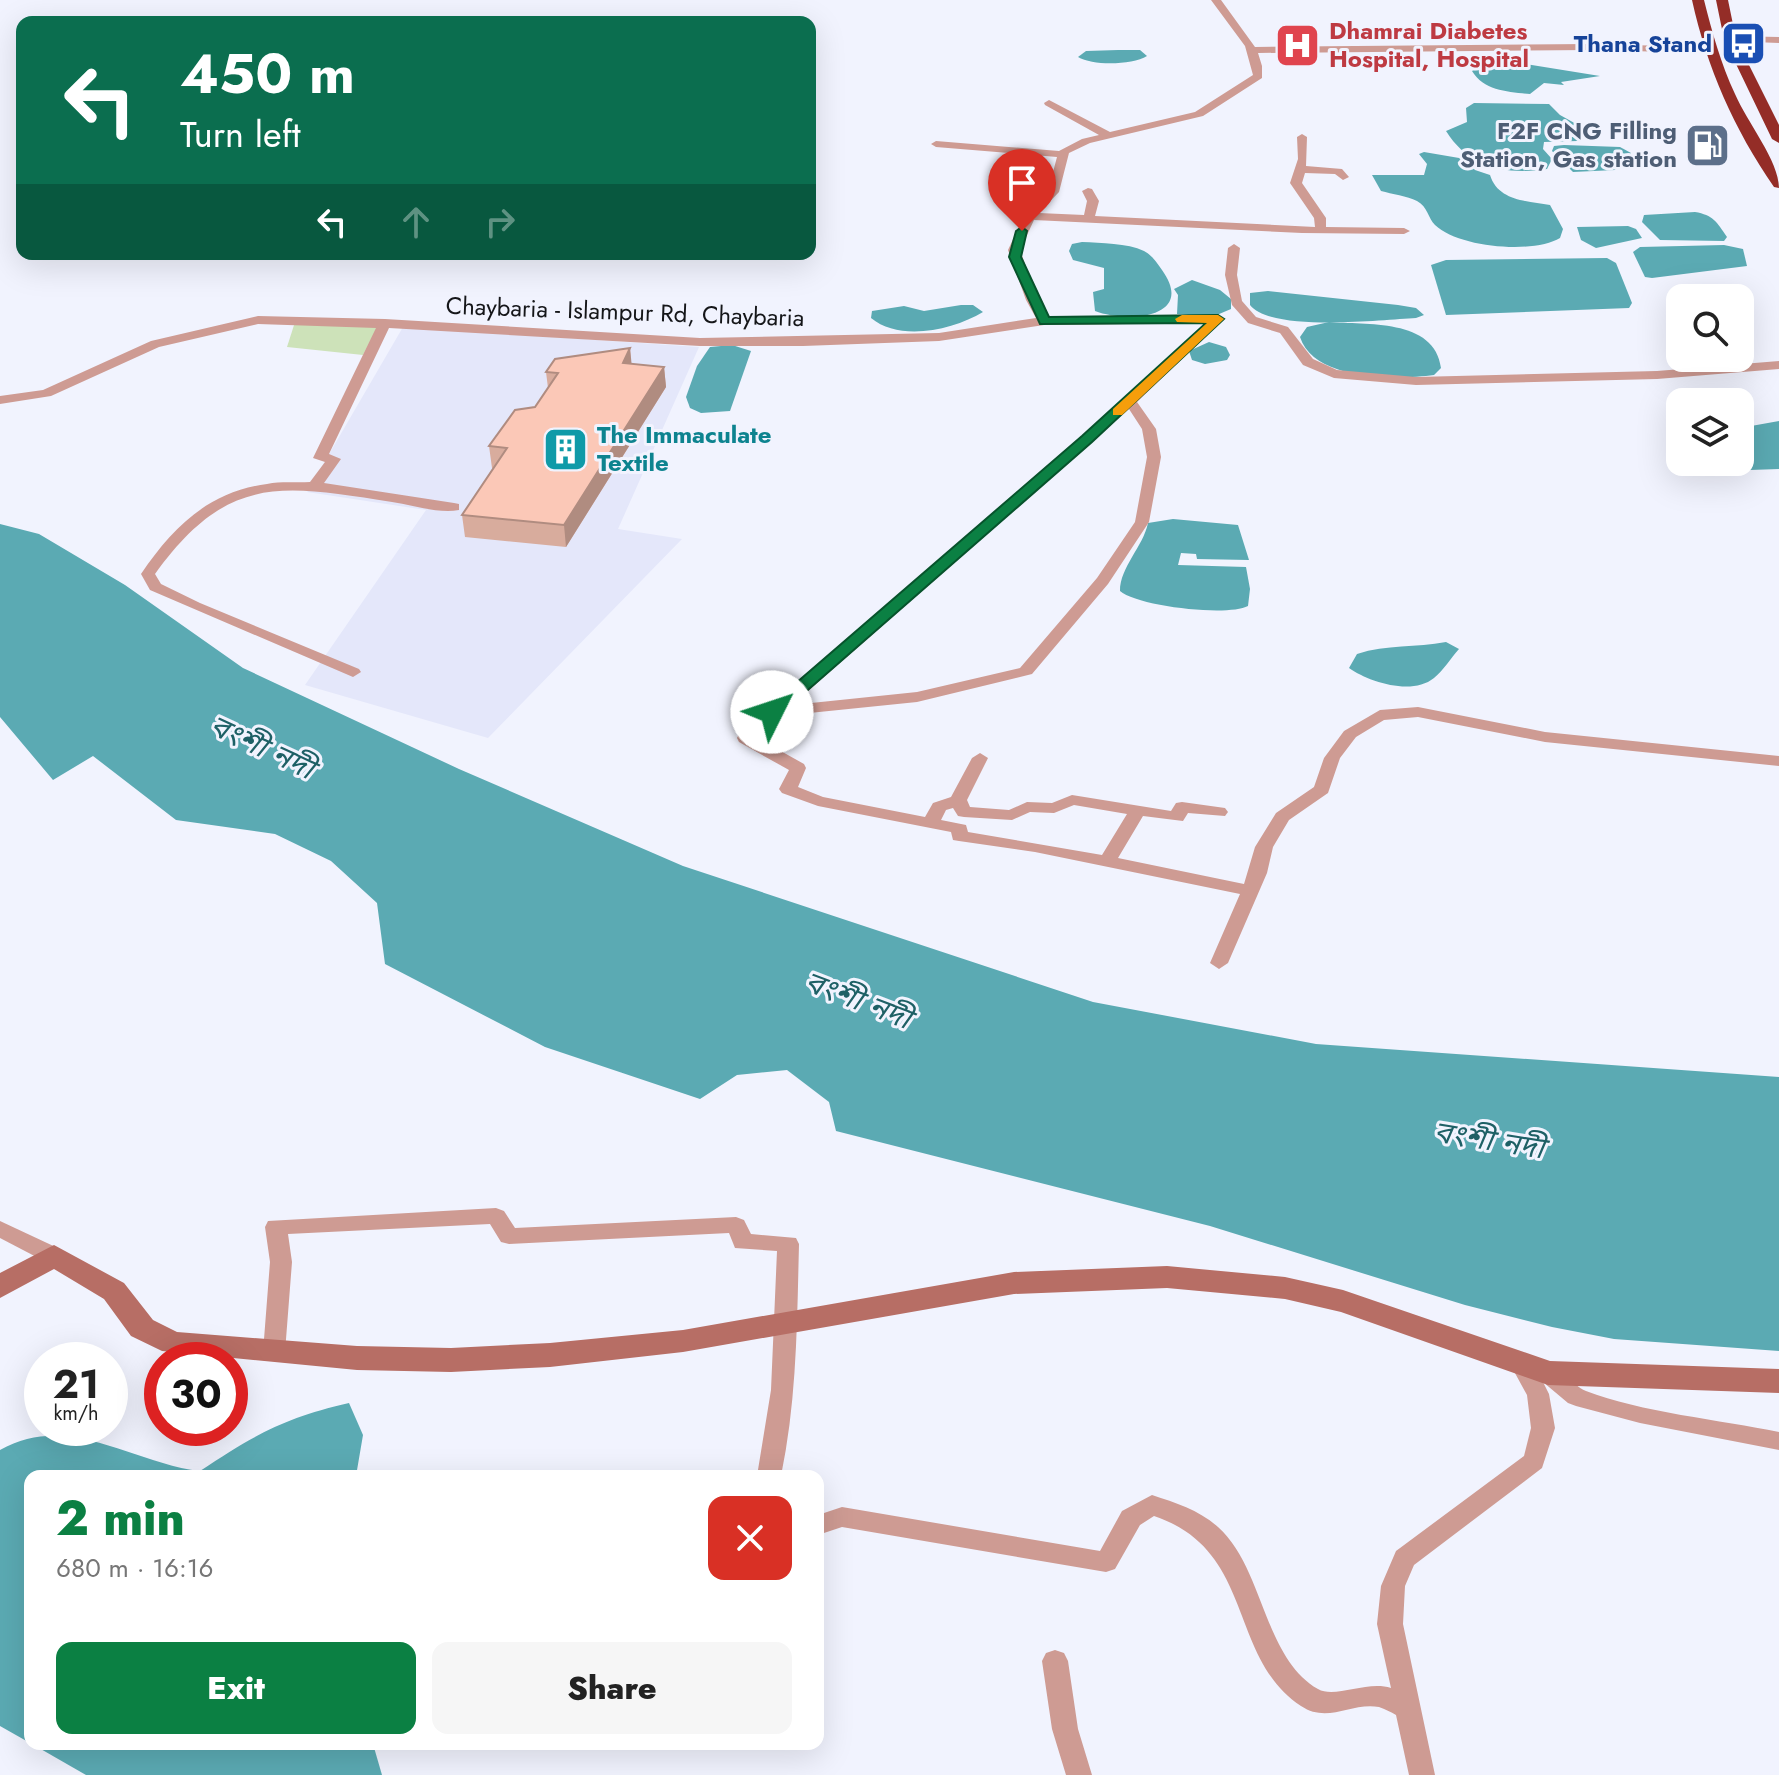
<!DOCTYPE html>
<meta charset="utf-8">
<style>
:root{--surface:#fff;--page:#f6f6f6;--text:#222;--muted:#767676;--accent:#0b8043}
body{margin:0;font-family:Jost,"Noto Sans Bengali",sans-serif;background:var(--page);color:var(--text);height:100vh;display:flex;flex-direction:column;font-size:30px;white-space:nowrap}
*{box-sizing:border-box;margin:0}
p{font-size:26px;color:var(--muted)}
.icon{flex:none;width:44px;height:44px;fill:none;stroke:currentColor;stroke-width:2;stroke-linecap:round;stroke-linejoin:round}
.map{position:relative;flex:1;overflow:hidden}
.panel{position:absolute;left:24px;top:1470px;width:800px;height:280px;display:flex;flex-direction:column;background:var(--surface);border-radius:16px;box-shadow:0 8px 32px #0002}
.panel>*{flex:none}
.hud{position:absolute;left:16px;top:16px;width:800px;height:244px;border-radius:16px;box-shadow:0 8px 32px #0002;background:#0b6e4f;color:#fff;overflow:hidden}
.fabs{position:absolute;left:1666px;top:284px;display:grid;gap:16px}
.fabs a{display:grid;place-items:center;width:88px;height:88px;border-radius:16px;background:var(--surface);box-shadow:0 8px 32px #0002;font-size:40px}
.speed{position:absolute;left:24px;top:1342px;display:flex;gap:16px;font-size:40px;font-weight:700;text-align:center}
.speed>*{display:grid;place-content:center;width:104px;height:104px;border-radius:50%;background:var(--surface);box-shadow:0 8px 32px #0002;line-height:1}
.speed small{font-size:20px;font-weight:400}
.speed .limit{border:12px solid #d22;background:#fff;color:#111}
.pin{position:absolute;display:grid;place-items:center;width:68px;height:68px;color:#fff;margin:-82px -34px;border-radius:50% 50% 50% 0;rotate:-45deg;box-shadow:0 0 8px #0007}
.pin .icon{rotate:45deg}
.me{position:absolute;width:88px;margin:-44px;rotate:49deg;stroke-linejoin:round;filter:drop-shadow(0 0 6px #0008)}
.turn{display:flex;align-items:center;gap:28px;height:168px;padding:0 32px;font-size:36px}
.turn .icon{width:104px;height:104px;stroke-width:2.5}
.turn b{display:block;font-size:56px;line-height:68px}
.lanes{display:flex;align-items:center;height:76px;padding:0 32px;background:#0003;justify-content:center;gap:40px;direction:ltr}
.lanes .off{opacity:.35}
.round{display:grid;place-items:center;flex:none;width:84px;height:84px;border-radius:16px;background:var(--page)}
.overview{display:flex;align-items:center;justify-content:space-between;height:136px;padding:0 32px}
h1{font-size:48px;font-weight:800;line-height:60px;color:var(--accent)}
.cta{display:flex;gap:16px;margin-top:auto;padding:16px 32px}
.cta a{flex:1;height:92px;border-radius:16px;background:var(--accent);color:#fff;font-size:32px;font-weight:800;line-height:92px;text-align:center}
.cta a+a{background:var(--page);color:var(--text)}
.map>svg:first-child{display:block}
.built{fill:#e4e7fa}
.green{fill:#cde2b9}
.water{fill:#5baab3}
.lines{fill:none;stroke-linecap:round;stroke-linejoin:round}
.street{fill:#ce9b93;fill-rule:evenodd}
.secondary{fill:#b76e65;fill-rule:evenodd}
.highway{fill:#942d27;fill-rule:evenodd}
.wall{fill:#d8ac9d}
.shaded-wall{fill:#b08c80}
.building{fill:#fbc8b7;stroke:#b08c80;stroke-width:2}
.route{fill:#0b8043;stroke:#07532c;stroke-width:2}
.slow{fill:#f59e0b}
.labels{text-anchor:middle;stroke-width:6;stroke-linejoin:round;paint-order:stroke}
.far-health-label{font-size:24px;font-weight:bold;fill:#be3a42;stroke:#f1f3fe;text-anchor:start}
.far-transit-label{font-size:24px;font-weight:bold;fill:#164399;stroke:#f1f3fe;text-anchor:end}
.far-service-label{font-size:24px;font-weight:bold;fill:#4e5e75;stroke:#f1f3fe;text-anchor:end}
.far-street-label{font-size:24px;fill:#151619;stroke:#f1f3fe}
.far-culture-label{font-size:24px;font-weight:bold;fill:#0d838f;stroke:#f1f3fe;text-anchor:start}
.water-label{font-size:30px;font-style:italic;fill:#1e6066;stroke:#f1f3fe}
</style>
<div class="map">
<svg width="1779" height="1775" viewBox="0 0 1779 1775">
<rect width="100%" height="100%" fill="#f1f3fe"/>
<path class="built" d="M403 327 699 347 618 529 682 539 488 738 305 685 426 510 307 492Z"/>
<path class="green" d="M295 322 378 326 363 355 287 347Z"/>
<g class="water">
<path d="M1118 50H1140L1147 56C1132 65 1093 66 1078 57L1086 51Z"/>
<path d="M1520 63 1600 76 1561 82 1564 85 1544 83 1530 94C1509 92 1484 91 1472 71L1484 64Z"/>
<path d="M1474 103 1549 104 1560 115 1596 135 1577 141 1544 142 1543 149 1552 159 1547 169C1506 175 1469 168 1446 131L1467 122 1466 108Z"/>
<path d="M1564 145 1620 147 1631 153V160L1615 170 1573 172 1552 151 1554 146Z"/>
<path d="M1424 152 1465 159 1475 170 1490 175C1498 201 1527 201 1550 205L1563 229 1560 238C1534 254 1459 248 1435 225 1428 218 1428 207 1417 201 1407 196 1392 194 1381 191L1372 175H1424L1427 164 1419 154Z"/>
<path d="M1695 212C1713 215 1717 222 1727 237L1724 241 1660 240 1642 222 1644 215Z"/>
<path d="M1628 226 1636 229 1642 238 1596 248 1581 240 1577 227Z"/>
<path d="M1082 242C1101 243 1127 243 1144 251 1152 255 1157 263 1162 270 1197 319 1126 323 1095 311L1093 292 1104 289V268L1073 260 1069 251 1072 244Z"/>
<path d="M1724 245 1743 249 1747 266 1652 278 1645 277 1633 252 1640 247Z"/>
<path d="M1607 258 1616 263 1632 303 1629 308 1446 315 1431 265 1446 260Z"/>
<path d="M1192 280 1220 290 1231 299V309L1212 317 1177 314 1178 295 1174 289Z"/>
<path d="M1268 291 1398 305 1416 308 1424 315 1416 318C1380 320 1271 332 1250 305V293Z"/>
<path d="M961 305H973L983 312C953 330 900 342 871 318L872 311 904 306 924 311Z"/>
<path d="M1329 322C1365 325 1435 318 1441 368L1434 375C1396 380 1314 381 1300 337L1307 327Z"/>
<path d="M1209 342 1226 347 1230 355 1227 360 1205 364 1192 360 1189 351Z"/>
<path d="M732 345 751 351 730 411 701 413 690 408 686 397 697 366 710 347Z"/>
<path d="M1779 421V469L1750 470 1736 462H1740V428Z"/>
<path d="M1173 519 1238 525 1249 560 1197 559 1196 554 1181 553 1178 565 1246 567 1250 589 1248 606C1227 617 1137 606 1120 591 1120 567 1143 547 1148 523Z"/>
<path d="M0 524 39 534 125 585 243 668 459 769 683 866 1093 1002 1316 1044 1779 1077V1351L1614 1339 1552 1327 1465 1305 1210 1226 836 1131 829 1102 787 1070 737 1075 700 1099 545 1047 385 964 377 903 331 861 275 834 176 820 93 756 53 780 0 717Z"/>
<path d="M1446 642 1459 649C1451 658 1443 671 1434 678 1412 696 1369 682 1349 668L1357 654C1387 644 1416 648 1446 642Z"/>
<path d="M349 1403 363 1435 356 1476H30V1743L0 1726V1450C68 1411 132 1463 200 1471 254 1435 284 1418 349 1403Z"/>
<path d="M32 1744H373L382 1775H86Z"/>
</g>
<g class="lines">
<g class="street">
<path d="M1211 0H1221L1255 47 1590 44 1709 47 1714 50 1709 53 1590 50 1258 53 1262 66V78L1203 116 1090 143 1069 153 1059 192 1039 213 1084 215 1087 201 1082 191 1088 188 1092 189 1099 201 1095 216 1315 227 1314 218 1290 183 1298 159 1297 137 1302 134 1307 137 1306 166 1342 169 1349 177 1343 180 1335 174 1305 173 1302 183 1326 218V227L1404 228 1410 231 1404 234 1302 233 1034 220 1020 250 1038 300 1048 317 1218 315 1224 319 1137 402 1156 429 1161 457 1149 522 1108 584 1032 674 917 702 780 716 756 737 804 764 806 768 798 787 823 797 925 817 933 803 951 797 972 758 980 753 988 758 967 800 970 807 1009 810 1027 802 1052 803 1072 795 1171 811 1176 803 1182 802 1225 808 1228 812 1225 816 1188 813 1183 821 1143 816 1118 858 1244 884 1255 847 1276 813 1314 787 1324 758 1344 731 1380 710 1418 707 1545 732 1779 756V766L1545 742 1418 717 1384 720 1356 737 1340 758 1328 793 1289 820 1273 847 1267 873 1228 963 1219 969 1210 963 1240 894 1035 852 959 841 953 840 951 832 818 806 782 793 779 789 789 770 739 742 737 738 739 734 1125 398 1207 323 1044 325 939 341 803 346H700L389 328 329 454 341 459 324 483 454 503 459 504V510C439 514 413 505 392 502 281 485 228 473 155 574L161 584 200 603 359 669 361 672 353 677 150 590 141 574C173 527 208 492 267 484 281 481 296 483 310 482L325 462 313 458 376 328 258 324 159 347 51 396 0 404V396L43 390 151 341 258 316 385 319 700 338 939 333 1036 318 1026 300 1008 250 1024 216 1048 191 1057 157 936 147 931 144 936 141 1059 151 1082 139 1099 135 1045 105 1044 103 1049 100 1110 132 1195 112 1253 75 1245 46ZM1129 409 1142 429 1147 457 1135 522 1097 578 1020 668 917 692 792 705ZM1074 805 1127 814 1102 855 968 832 966 825 941 820 946 810 953 808 958 816 964 817 1012 820 1030 812 1054 813Z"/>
<path d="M1730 36 1779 37V43L1727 41 1725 39Z"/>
<path d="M1234 244 1240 248 1237 275 1242 301 1256 317 1288 327 1313 359 1337 370 1416 377 1657 371 1779 361V369L1657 379 1416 385 1334 378 1303 365 1280 333 1248 323 1232 305 1225 275 1228 248Z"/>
<path d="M496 1208 504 1211 515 1228 736 1217 744 1220 751 1234 796 1238 799 1244C797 1322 797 1399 781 1476H757L771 1390 777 1251 735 1248 729 1233 509 1244 501 1242 490 1224 288 1234 292 1262 285 1352 282 1358 274 1361 266 1358 263 1352 270 1262 265 1227 268 1221Z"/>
<path d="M0 1221 62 1250 65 1256 62 1262 54 1264 46 1262 0 1238Z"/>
<path d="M1521 1355 1529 1358 1537 1372 1540 1367C1561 1360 1569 1384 1586 1391 1640 1412 1721 1420 1779 1432V1450L1640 1423 1576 1406 1568 1403 1543 1382 1549 1394 1555 1428 1542 1468 1414 1565 1405 1586 1403 1624 1435 1775H1409L1396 1715C1391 1712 1385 1709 1379 1707 1351 1702 1328 1724 1301 1706 1227 1657 1256 1550 1154 1516L1140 1525 1115 1569 1106 1572 842 1527 818 1535V1515L842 1507 1100 1551 1122 1511 1152 1495C1176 1503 1199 1510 1218 1527 1264 1568 1263 1657 1318 1689 1335 1699 1367 1680 1391 1688L1377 1624 1381 1586 1396 1551 1524 1456 1531 1428 1527 1395 1510 1364 1513 1358Z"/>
<path d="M1055 1650 1064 1653 1068 1661 1078 1729 1092 1775H1066L1052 1729 1042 1661 1046 1653Z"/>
</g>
<path class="secondary" d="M54 1245 124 1283 153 1320 177 1332 357 1346 451 1348 550 1343 683 1330 1014 1272 1167 1266 1285 1277 1343 1290 1550 1361 1779 1369V1393L1548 1385 1341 1312 1285 1299 1167 1288 1014 1294 683 1352 550 1367 451 1372 357 1370 162 1351 131 1336 104 1299 54 1269 0 1298V1273Z"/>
<g class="highway">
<path d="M1692 0H1704C1712 32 1721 64 1735 94 1747 122 1779 161 1779 188L1774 187C1734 129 1707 68 1692 0Z"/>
<path d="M1716 0H1728L1736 39 1779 125V143L1772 139 1724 39Z"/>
</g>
</g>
<path class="wall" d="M630 348 631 364 664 367 666 387 566 547 465 537 462 515 493 468H492L489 446 535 407 548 388 546 372Z"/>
<g class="shaded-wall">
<path d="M630 348 632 368 623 363Z"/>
<path d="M664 367 666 387 566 547 564 525Z"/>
</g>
<path class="building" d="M630 348 623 363 664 367 564 525 462 515 507 448 489 446 515 410 535 407 558 373 546 372 555 359Z"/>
<path class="route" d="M1022 227 1027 231 1021 257 1049 317 1218 315 1224 319 1092 442 778 716H766V709L1082 436 1206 323 1040 324 1009 257 1016 231Z"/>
<path class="slow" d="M1182 315H1218L1224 319 1122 415H1113V409L1207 323 1177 322 1175 319Z"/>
<defs>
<symbol id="bus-square" viewBox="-11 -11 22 22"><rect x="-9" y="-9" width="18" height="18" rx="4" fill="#1a4fb4" stroke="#f1f3fe"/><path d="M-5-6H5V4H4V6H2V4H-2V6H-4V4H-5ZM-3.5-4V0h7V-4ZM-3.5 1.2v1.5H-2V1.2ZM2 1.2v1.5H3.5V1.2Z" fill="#fff"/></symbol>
<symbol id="hospital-square" viewBox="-11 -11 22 22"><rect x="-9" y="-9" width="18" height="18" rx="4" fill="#e0444e" stroke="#f1f3fe"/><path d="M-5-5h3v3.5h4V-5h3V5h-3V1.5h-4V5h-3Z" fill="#fff"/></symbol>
<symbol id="fuel-square" viewBox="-11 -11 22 22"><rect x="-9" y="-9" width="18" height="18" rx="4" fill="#5c6f8a" stroke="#f1f3fe"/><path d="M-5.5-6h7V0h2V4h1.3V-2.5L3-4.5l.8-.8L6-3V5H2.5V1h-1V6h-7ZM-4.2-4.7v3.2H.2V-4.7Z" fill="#fff"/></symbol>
<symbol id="building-square" viewBox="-11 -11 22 22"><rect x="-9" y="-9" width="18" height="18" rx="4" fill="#0f9aa8" stroke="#f1f3fe"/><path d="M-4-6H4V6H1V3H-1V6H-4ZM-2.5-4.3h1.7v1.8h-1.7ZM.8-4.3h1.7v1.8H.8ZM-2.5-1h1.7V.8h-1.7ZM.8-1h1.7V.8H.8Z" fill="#fff"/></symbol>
</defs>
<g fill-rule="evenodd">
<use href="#bus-square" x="1718" y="18" width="51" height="51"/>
<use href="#hospital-square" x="1272" y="20" width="51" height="51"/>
<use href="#fuel-square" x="1682" y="120" width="51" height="51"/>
<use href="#building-square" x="540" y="424" width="51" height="51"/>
</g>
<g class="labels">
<g class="far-health-label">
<text x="1329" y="39">Dhamrai Diabetes<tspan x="1329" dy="28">Hospital, Hospital</tspan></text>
</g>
<g class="far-transit-label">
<text x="1712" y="52">Thana Stand</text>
</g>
<g class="far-service-label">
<text x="1677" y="139">F2F CNG Filling<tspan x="1677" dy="28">Station, Gas station</tspan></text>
</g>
<g class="far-street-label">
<text transform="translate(625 312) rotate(2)" y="8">Chaybaria - Islampur Rd, Chaybaria</text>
</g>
<g class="far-culture-label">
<text x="597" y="443">The Immaculate<tspan x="597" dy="28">Textile</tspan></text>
</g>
<g class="water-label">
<text transform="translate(262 747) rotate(25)" y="10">বংশী নদী</text>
<text transform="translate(858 1000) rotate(21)" y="10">বংশী নদী</text>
<text transform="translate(1489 1140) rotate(9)" y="10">বংশী নদী</text>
</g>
</g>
</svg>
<div class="fabs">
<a><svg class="icon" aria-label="search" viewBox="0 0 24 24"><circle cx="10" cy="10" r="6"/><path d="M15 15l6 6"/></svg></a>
<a><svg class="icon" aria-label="layers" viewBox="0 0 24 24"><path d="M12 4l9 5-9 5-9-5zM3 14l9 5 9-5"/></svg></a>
</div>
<div class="speed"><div>21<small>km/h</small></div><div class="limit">30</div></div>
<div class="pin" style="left:1022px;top:231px;background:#d93025"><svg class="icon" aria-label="arrive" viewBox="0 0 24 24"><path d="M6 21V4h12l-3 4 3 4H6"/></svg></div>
<svg class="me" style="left:772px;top:712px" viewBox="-20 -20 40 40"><circle r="19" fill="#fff"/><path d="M0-13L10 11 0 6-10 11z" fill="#0b8043"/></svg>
<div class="hud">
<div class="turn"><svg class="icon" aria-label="left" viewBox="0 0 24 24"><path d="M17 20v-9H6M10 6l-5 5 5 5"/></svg><div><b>450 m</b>Turn left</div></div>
<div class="lanes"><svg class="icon" aria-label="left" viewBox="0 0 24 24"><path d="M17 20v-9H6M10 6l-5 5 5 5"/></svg><svg class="icon off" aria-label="ahead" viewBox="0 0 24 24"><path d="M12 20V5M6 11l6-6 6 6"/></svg><svg class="icon off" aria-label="right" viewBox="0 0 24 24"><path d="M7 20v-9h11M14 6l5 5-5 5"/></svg></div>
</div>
<section class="panel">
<div class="overview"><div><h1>2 min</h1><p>680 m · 16:16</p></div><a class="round" style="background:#d93025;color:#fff"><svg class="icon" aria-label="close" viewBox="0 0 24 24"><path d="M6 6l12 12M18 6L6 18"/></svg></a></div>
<div class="cta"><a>Exit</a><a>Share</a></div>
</section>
</div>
